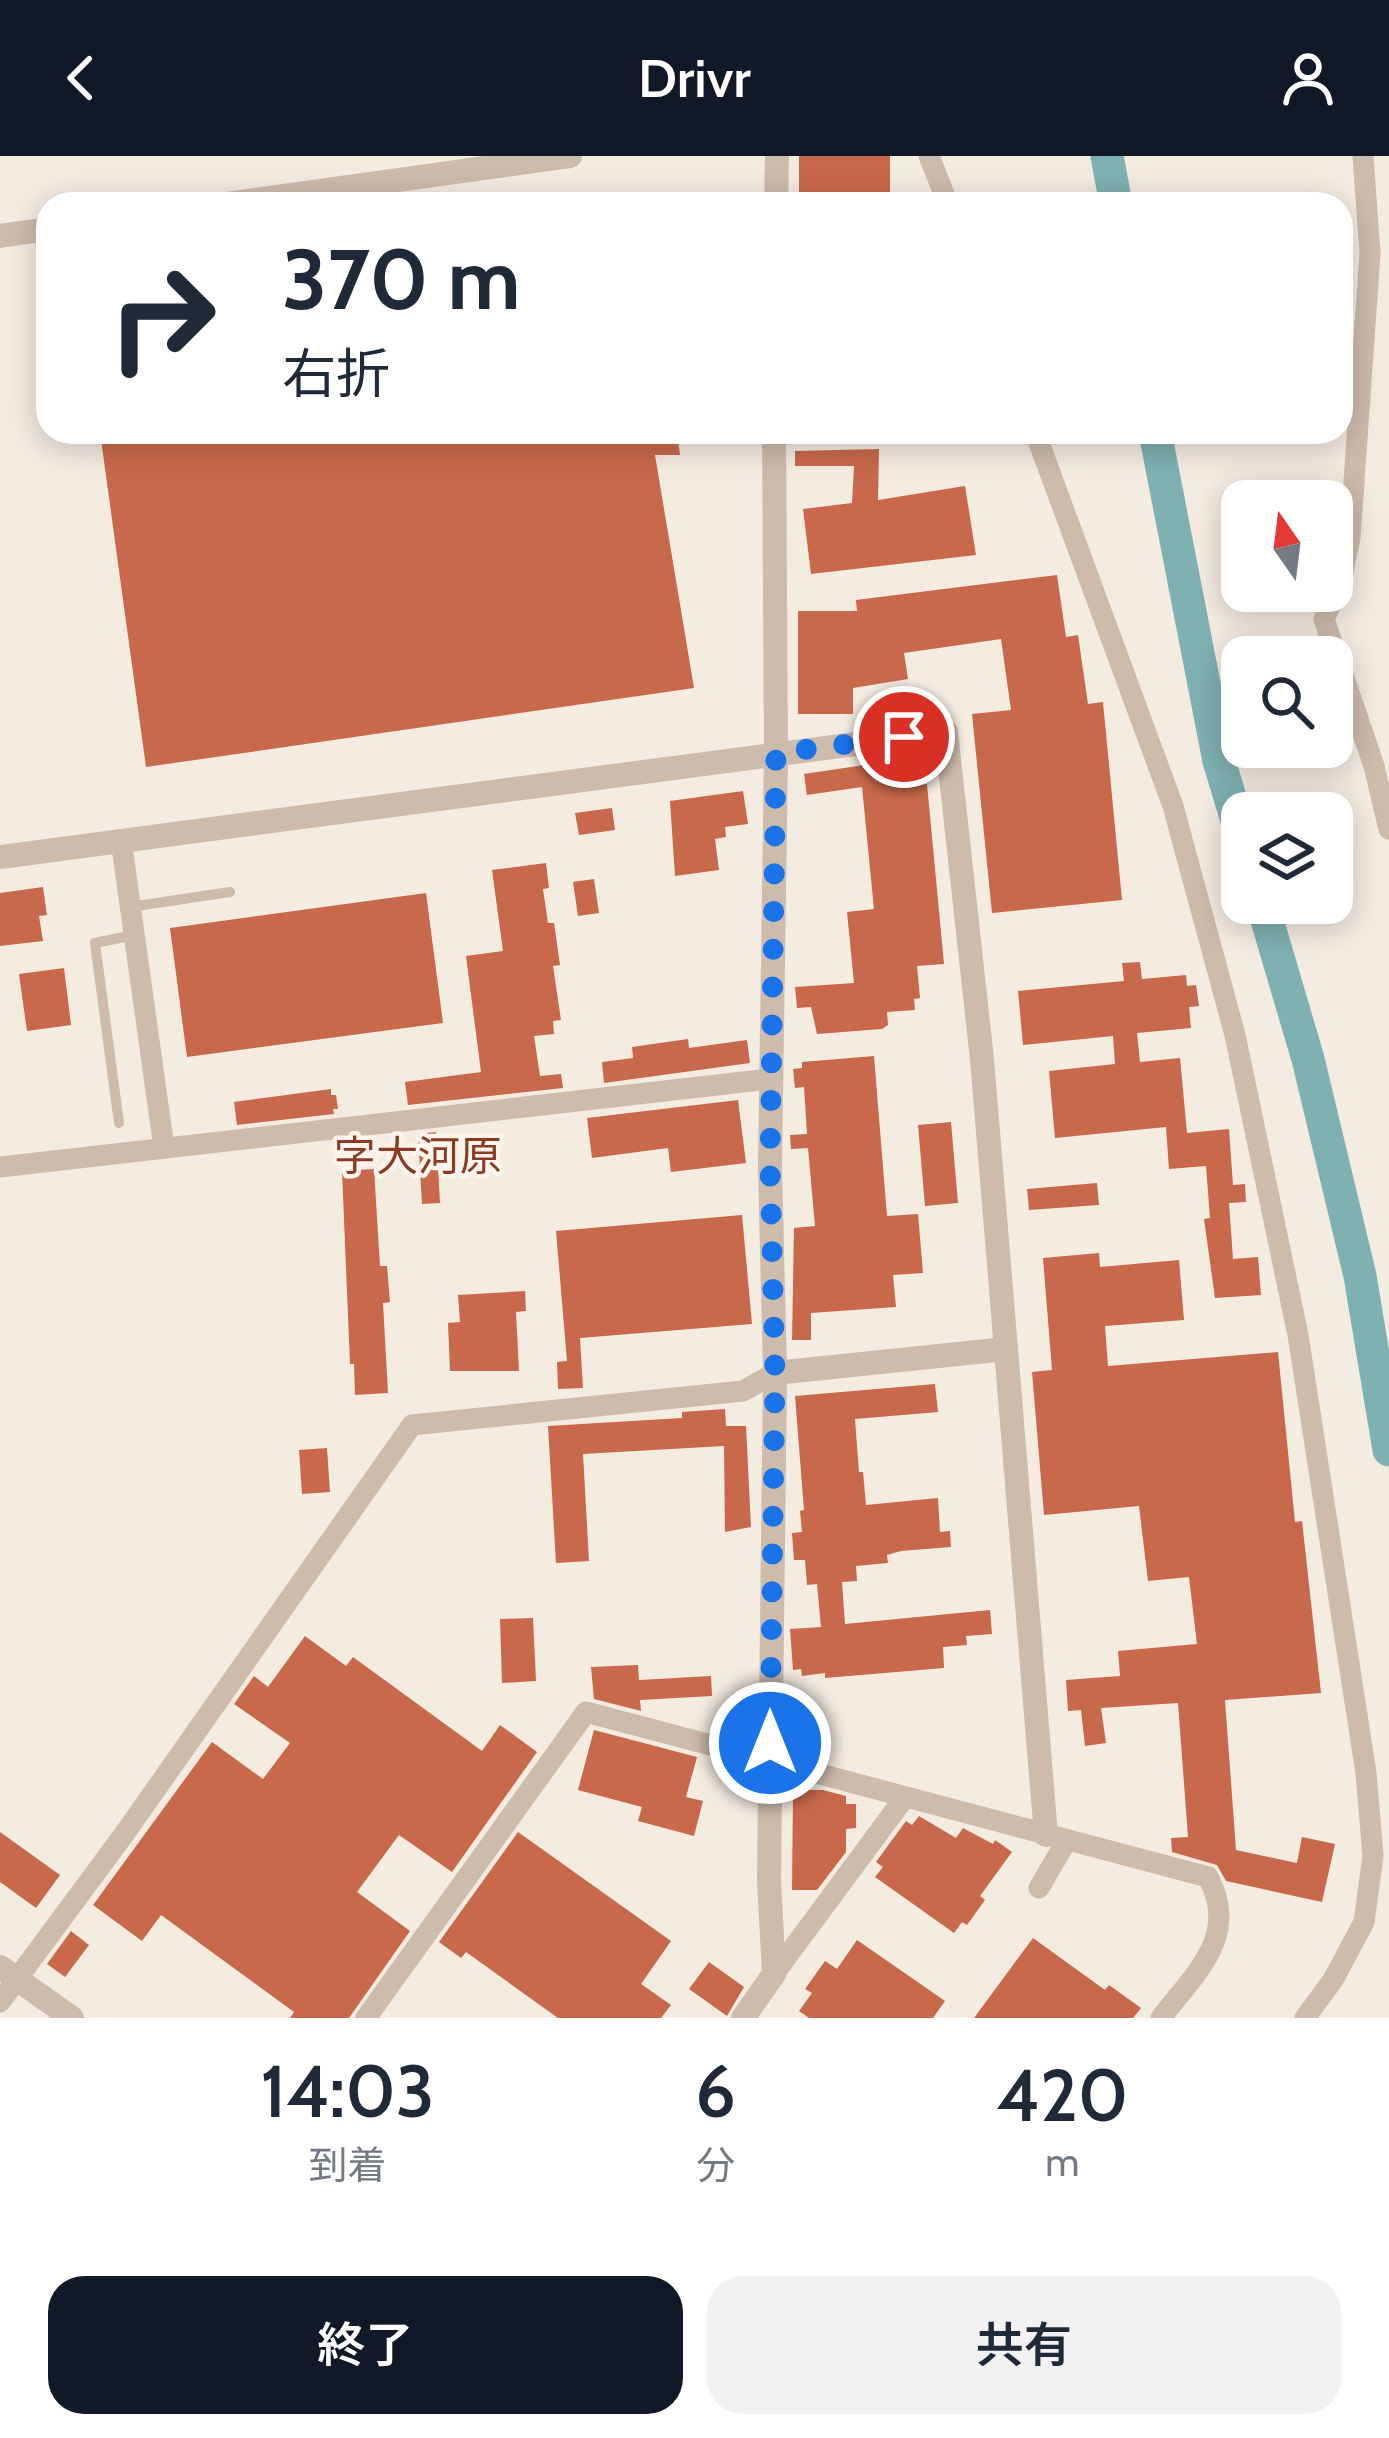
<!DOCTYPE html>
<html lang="ja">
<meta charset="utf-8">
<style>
:root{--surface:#fff;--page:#f2f2f3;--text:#1f2937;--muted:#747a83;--accent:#111827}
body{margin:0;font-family:Cabin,"Noto Sans JP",sans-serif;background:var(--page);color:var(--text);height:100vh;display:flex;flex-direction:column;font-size:45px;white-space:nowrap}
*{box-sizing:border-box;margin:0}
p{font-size:39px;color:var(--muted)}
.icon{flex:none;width:66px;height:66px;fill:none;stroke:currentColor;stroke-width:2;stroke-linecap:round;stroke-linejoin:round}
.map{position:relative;height:1862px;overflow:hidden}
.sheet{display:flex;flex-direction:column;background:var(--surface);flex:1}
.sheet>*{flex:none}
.top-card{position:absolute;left:36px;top:36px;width:1317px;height:252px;border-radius:36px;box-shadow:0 6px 30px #0003;background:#fff;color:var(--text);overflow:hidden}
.needle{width:78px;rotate:346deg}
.tools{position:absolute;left:1221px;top:324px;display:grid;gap:24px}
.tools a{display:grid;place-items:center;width:132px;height:132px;border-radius:24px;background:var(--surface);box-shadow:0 6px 30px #0003;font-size:60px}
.pin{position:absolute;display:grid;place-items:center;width:102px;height:102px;color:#fff;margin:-51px;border:6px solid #fff;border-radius:50%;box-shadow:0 3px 12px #0007}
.me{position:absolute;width:132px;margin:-66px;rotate:0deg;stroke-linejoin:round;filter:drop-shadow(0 0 9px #0008)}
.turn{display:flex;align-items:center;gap:42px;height:252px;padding:0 48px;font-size:54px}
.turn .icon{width:156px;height:156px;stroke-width:2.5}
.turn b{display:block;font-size:84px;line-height:102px}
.eta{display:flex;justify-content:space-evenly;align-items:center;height:204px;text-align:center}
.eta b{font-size:72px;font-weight:600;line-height:84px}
.cta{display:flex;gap:24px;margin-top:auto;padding:24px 48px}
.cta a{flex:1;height:138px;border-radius:36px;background:var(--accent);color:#fff;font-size:48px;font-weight:600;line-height:138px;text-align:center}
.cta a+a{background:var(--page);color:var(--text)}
header{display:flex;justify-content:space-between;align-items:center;height:156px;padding:0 48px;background:var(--accent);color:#fff;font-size:54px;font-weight:600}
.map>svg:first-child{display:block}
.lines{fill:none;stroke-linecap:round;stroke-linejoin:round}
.river{stroke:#7fb0b2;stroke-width:33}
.building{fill:#c8694b}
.service{stroke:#cdbbac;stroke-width:10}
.minor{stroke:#cdbbac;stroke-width:21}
.tertiary{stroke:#cdbbac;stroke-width:24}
.route{stroke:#1a73e8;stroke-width:21;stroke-dasharray:0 37.8}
.labels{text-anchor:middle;stroke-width:9;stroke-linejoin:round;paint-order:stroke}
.quarter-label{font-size:42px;fill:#8c3b22;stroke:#fbf5ee}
</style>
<header><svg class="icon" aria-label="back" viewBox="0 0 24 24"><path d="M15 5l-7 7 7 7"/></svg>Drivr<svg class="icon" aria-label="person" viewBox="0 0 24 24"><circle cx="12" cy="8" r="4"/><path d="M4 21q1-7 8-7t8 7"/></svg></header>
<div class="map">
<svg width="1389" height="1862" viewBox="0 0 1389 1862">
<rect width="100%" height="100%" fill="#f4ebe1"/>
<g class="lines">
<g class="river">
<path d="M1107 0 1116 48"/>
<path d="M1155 276 1219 605 1242 681"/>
<path d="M1262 747 1308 903 1360 1120 1389 1294"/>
</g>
</g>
<g class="building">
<rect x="799" y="0" width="91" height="48"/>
<path d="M100 276H677L680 299H655L694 532 146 611Z"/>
<path d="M879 293 878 344 965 330 976 399 811 418 803 353 852 347 854 310H795V295Z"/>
<path d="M1057 419 1066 481 1078 479 1088 548 1103 546 1122 744 992 757 972 558 1011 554 1001 483 904 497 908 523 853 532V558H798V455H857L856 444Z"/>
<path d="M911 602 915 629 927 628 944 808 917 810 920 842 914 843 915 854 887 856 888 869 882 873 817 878 811 851 797 852 795 831 854 827 847 756 874 753 862 631 807 639 804 618Z"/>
<path d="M743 635 748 668 725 671 726 681 715 683 719 714 675 720 670 645Z"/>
<path d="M612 652 615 674 579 679 575 657Z"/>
<path d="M546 707 549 732 543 733 548 767H554L560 809 553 810 561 864 553 865 554 878 534 880 540 920 561 918 563 932 408 949 405 926 481 916 466 800 503 795 492 714Z"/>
<path d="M594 723 599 757 578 760 573 726Z"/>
<path d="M43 731 47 759 39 760 43 785 0 790V737Z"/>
<path d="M426 737 443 867 187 901 170 772Z"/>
<path d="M1140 806 1142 823 1186 819 1187 830 1196 829 1199 850 1189 851 1191 872 1137 877 1140 906 1180 902 1187 977 1229 973 1233 1029 1245 1028 1246 1046 1229 1047 1233 1103 1258 1101 1261 1139 1215 1142 1204 1063 1210 1062 1206 1010 1169 1013 1166 971 1055 982 1049 915 1115 908 1113 880 1023 889 1018 835 1124 825 1122 807Z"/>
<path d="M64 812 71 869 27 875 19 818Z"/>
<path d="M688 883 689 892 747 884 750 907 604 927 602 906 633 902 632 891Z"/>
<path d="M874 900 887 1060 918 1058 923 1117 893 1119 896 1151 811 1157V1184H792L794 1072 815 1070 808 992 791 993 790 979 807 978 804 931 795 932 793 913 802 912V906Z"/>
<path d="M331 933V939H336L338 953H333L334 958 237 969 234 946Z"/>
<path d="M738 944 746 1007 671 1016 668 992 592 1002 587 962Z"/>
<path d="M951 966 958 1047 925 1050 918 969Z"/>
<path d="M436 976 440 1047 422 1048 418 978Z"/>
<path d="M374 1013 380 1110H387L390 1146 383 1147 388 1237 355 1239 354 1208H350L342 1015Z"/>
<path d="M1097 1027 1099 1049 1029 1054 1027 1033Z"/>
<path d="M742 1059 752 1168 580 1182 583 1232 558 1233 557 1206 567 1205 556 1075Z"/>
<path d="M1099 1097 1100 1111 1179 1104 1184 1164 1105 1170 1108 1210 1278 1196 1295 1366 1302 1365 1321 1537 1225 1544 1236 1694 1297 1707 1302 1681 1335 1688 1322 1746 1226 1725 1217 1709 1172 1696 1171 1682 1188 1681 1178 1547 1101 1552 1106 1587 1085 1590 1081 1554 1068 1555 1066 1524 1120 1520 1118 1495 1197 1488 1189 1421 1148 1425 1139 1350 1044 1359 1032 1216 1052 1214 1043 1102Z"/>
<path d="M525 1135 526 1155 516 1156 519 1215H450L448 1167 460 1166 458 1139Z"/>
<path d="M935 1228 938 1256 855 1263 859 1316H863L866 1349 938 1342 940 1376 950 1375 951 1391 901 1395 887 1399 888 1407 856 1410 857 1425 842 1426 845 1468 990 1454 992 1478 966 1480 967 1489 943 1491 944 1512 825 1522V1517L802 1520 801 1513 793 1514 790 1473 821 1471 817 1428 807 1429 805 1404H794L792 1377 802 1376 800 1355 804 1354 795 1240Z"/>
<path d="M725 1253 726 1270H746L751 1371 725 1376 724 1290 583 1298 589 1405 556 1407 548 1270 682 1262V1256Z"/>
<path d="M327 1292 330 1336 302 1338 299 1294Z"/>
<path d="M533 1462 536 1525 502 1527 500 1463Z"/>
<path d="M305 1480 346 1510 353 1501 482 1595 500 1569 537 1596 452 1716 399 1679 357 1736 410 1775 349 1862H290L294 1856 161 1759 142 1785 93 1749 212 1586 263 1623 290 1587 234 1548 254 1520 268 1531Z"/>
<path d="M638 1509 639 1524 711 1520 712 1540 640 1544 641 1555 594 1543 591 1511Z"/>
<path d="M594 1574 697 1601 686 1641 703 1645 694 1680 638 1665 642 1651 578 1634Z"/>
<path d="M793 1634H823L846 1640V1648H856V1672L846 1673V1696L817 1734H792Z"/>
<path d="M919 1660 956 1682 963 1672 993 1688 995 1684 1012 1696 980 1740 985 1744 967 1769 962 1766 954 1777 875 1721 883 1711 876 1706 906 1665 912 1669Z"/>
<path d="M0 1676 60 1719 36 1752 0 1726Z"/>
<path d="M518 1676 671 1785 641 1828 671 1849 661 1862H558L466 1796 461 1802 439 1786Z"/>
<path d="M71 1775 89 1789 65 1821 47 1808Z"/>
<path d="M1033 1782 1105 1834 1109 1829 1141 1852 1133 1862H974Z"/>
<path d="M857 1784 945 1845 933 1862H809L799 1855 812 1837 805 1833 825 1805 837 1813Z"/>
<path d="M709 1806 744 1831 727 1860 689 1833Z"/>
</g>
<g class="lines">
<g class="service">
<path d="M130 751 230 736"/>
<path d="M119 967 95 787 134 779"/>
</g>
<g class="minor">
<path d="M929 0 948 48"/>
<path d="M1363 0 1370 98 1350 382 1341 426 1324 463 1374 610 1389 673"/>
<path d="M1035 276 1173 650 1235 879 1298 1179 1366 1617 1373 1700 1364 1766 1333 1824 1305 1862"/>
<path d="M121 684 164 992"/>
<path d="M0 1011 770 923"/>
<path d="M1039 1732 1067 1684"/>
<path d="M774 1818 905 1641"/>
<path d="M0 1846 125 1677 412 1269 743 1235 775 1217"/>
<path d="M366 1862 586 1556 1208 1721C1240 1780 1195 1817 1161 1862"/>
</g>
<g class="tertiary">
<path d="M227 48 570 0"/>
<path d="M776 48 777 0"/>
<path d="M0 80 48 73"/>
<path d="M0 701 946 576 982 903 1046 1679"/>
<path d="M775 1217 1006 1193"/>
<path d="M0 1811 72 1862"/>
<path d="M743 1862 774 1818 769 1725 775 1217 770 1010 776 597 774 276"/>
</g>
</g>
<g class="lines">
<path class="route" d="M770 1587 775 1217 770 1010 776 597 904 581"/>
</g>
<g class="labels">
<g class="quarter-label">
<text x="418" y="1015">字大河原</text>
</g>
</g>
</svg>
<div class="tools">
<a><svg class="needle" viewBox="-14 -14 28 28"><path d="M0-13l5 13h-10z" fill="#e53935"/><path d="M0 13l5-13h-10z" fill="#747a83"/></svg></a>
<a><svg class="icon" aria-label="search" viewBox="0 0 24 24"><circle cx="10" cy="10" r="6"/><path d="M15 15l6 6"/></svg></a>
<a><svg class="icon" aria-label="layers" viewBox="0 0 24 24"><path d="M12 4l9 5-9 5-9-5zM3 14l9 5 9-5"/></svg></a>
</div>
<div class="pin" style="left:904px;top:581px;background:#d93025"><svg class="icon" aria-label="arrive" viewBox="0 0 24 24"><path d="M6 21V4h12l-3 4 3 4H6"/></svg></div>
<svg class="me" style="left:770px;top:1587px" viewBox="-20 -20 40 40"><circle r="17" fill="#1a73e8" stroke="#fff" stroke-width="3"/><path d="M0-11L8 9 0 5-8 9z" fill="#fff"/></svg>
<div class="top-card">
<div class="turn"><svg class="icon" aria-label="right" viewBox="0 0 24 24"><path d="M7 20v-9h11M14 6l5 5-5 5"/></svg><div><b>370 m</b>右折</div></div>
</div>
</div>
<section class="sheet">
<div class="eta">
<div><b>14:03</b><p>到着</p></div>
<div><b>6</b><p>分</p></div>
<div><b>420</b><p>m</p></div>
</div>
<div class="cta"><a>終了</a><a>共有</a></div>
</section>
